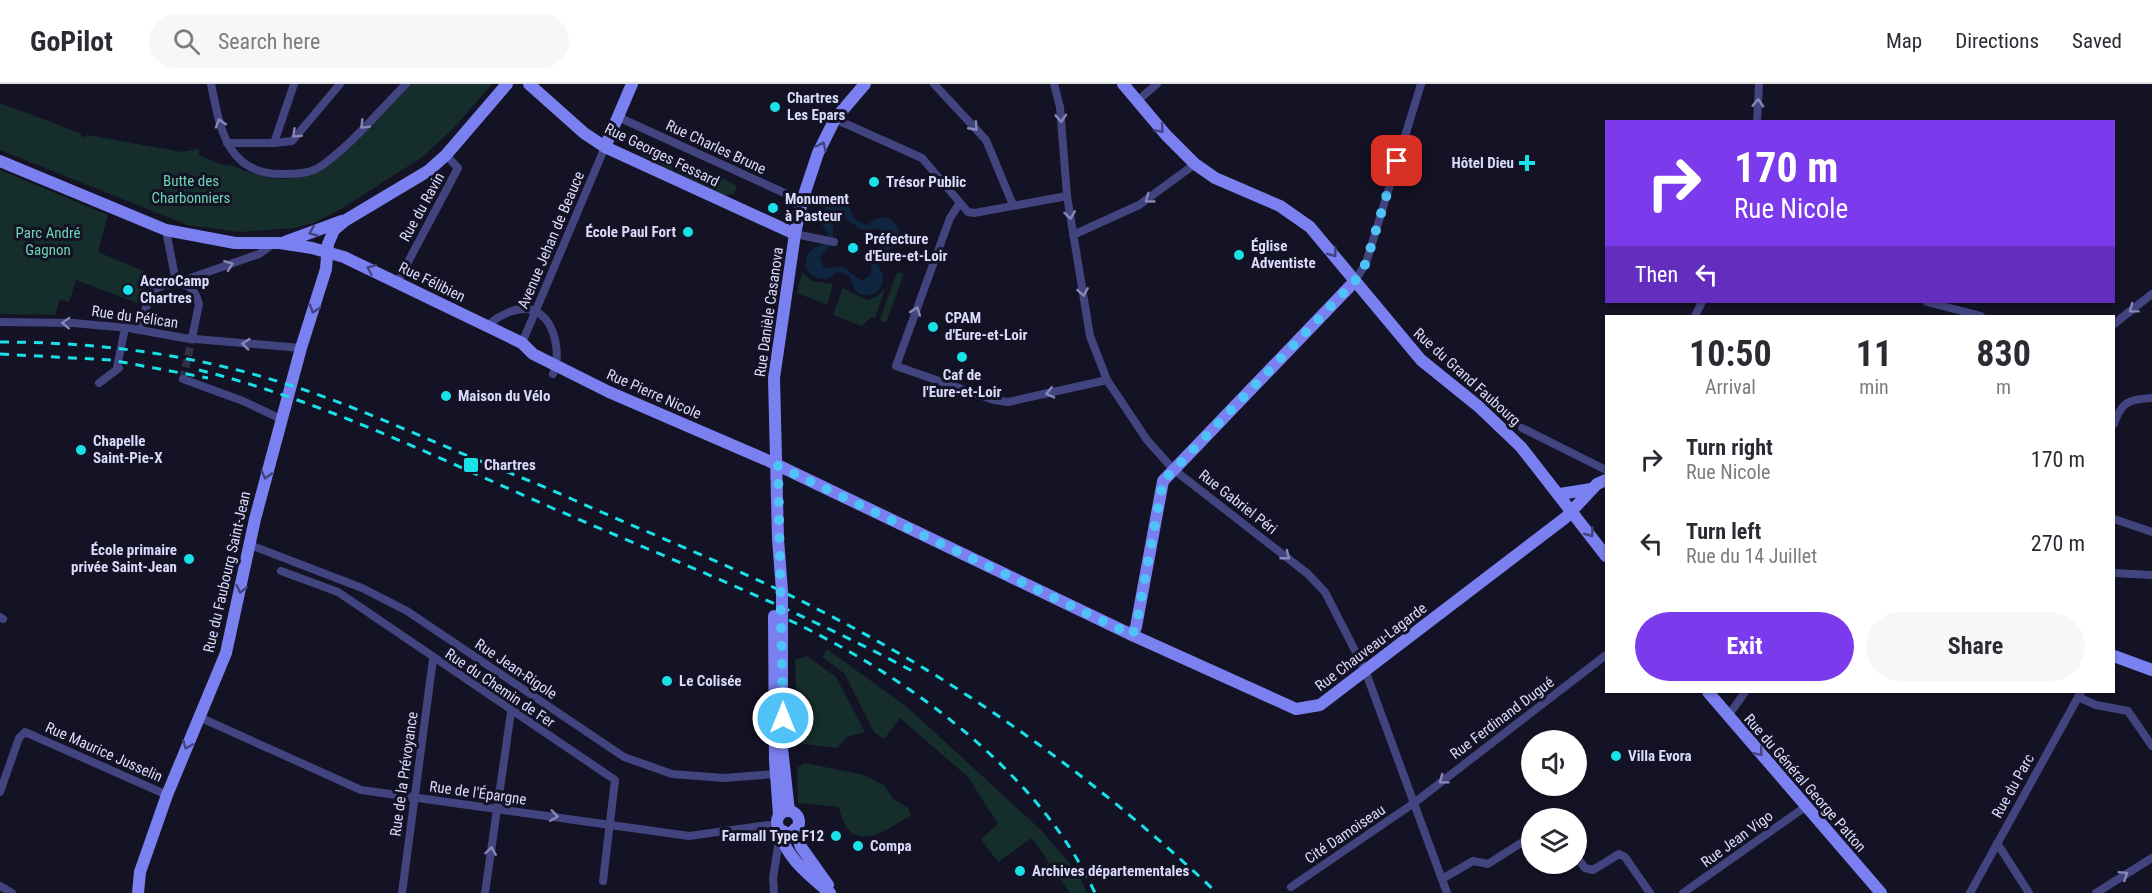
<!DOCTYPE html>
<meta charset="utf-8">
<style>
:root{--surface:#fff;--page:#f7f7f7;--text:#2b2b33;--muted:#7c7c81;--line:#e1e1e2;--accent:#7c3aed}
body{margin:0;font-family:"Roboto Condensed",sans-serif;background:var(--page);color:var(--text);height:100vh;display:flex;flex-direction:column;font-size:22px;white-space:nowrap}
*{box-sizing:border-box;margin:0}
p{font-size:20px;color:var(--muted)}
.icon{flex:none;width:33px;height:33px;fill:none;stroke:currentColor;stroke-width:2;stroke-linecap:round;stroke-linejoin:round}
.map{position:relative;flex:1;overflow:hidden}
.panel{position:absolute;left:1605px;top:231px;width:510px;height:378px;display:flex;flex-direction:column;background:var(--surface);border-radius:0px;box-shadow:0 2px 4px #0004}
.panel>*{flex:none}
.top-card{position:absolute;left:1605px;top:36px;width:510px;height:183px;border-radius:0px;box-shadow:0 2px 4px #0004;background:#7c3aed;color:#fff;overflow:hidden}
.controls{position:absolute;left:1521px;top:646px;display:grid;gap:12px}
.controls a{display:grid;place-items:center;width:66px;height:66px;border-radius:50%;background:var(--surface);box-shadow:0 2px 4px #0004;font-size:30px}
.pin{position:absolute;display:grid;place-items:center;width:51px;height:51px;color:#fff;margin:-26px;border-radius:12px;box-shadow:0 3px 9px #0006}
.me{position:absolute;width:66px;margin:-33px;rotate:0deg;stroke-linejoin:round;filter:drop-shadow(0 0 4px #0008)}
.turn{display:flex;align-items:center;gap:21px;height:126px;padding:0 30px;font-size:27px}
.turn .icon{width:78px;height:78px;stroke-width:2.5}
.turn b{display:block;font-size:42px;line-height:51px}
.then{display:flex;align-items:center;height:57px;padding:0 30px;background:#0003;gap:12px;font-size:22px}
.eta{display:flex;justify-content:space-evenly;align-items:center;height:102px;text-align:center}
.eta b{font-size:36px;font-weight:700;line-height:42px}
.action{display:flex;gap:12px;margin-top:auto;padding:12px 30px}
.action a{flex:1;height:69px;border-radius:36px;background:var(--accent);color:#fff;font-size:24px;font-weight:700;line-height:69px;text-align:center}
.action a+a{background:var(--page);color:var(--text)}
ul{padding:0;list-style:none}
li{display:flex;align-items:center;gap:18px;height:84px;padding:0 30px}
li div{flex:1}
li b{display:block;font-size:22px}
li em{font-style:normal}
header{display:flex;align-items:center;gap:36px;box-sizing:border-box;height:84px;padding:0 30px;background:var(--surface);border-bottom:2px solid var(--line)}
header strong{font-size:28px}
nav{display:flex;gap:33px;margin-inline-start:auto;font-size:21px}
.search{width:420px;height:54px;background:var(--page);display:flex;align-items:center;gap:15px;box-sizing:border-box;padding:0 21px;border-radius:33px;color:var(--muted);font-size:22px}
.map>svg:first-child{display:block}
.green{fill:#152e2c}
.water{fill:#102540;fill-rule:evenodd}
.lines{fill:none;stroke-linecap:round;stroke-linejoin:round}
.street-tunnel{stroke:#323045;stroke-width:8;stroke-dasharray:8 4;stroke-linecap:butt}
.street{stroke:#42447f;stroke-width:8}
.secondary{stroke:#7b80f1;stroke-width:12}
.rail{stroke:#1ae0e7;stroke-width:3;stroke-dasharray:9 8;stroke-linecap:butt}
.secondary-bridge{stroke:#7b80f1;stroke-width:12}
.oneway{stroke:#8788b7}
.oneway2{stroke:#424481}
.route{stroke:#4fc3f7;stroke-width:10;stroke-dasharray:0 18}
.poi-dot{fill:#1ae0e7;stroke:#141225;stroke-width:2}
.labels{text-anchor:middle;stroke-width:6;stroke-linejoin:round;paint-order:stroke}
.poi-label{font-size:15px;font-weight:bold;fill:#dbdafb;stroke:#141225;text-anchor:start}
.street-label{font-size:15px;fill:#dbdafb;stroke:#141225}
.park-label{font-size:15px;fill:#6dd4b3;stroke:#141225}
</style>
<header>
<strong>GoPilot</strong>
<div class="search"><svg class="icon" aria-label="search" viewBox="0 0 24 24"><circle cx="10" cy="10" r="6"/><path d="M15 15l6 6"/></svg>Search here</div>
<nav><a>Map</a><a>Directions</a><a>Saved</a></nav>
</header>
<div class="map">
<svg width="2152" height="809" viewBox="0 0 2152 809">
<rect width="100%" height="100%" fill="#141225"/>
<g class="green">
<path d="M408 0H492L452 46 421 74 341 125 316 138 294 144 240 148 187 141 0 66V19L80 49 82 54 87 51 182 68 199 65V71L226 82 229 80C287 106 309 98 352 55 371 37 390 18 408 0Z"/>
<path d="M646 60 679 76 674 87 641 71Z"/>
<path d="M682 77 712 88 737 102 734 110 723 111 677 88Z"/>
<path d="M0 86 108 131 98 168 148 189 137 219 76 196 69 218 60 215 55 231 0 230Z"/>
<path d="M802 188 812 197 833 200 827 221 797 209Z"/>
<path d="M897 188 904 190 886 239 880 236Z"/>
<path d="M843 204 867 216 876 213 885 205 875 234 871 233 862 242 833 231Z"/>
<path d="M827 565 907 623 1041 746 1077 788 1087 809H1070L1032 754 998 778 981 755 998 740 968 693 900 634 884 655 874 648 844 589 822 573Z"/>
<path d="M807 572 836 593 865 648 847 653 837 664 803 660 798 653 795 576Z"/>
<path d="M805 679 864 691 885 702 893 715 908 724 911 731C884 748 849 773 839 723L798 719 797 684Z"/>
</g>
<path class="water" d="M837 118 848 121 855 136 868 141C892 114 918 165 880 167L876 180C893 196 876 221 855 207L850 192 837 188C827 198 814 198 806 184 804 171 810 163 823 161L828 149C816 137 821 122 837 118ZM843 132 861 146 879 145 884 155 872 168 871 191 862 197 842 182 824 184 820 173 833 158V137Z"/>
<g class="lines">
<path class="street-tunnel" d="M183 295 192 254"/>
<g class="street">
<path d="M211 0C220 43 226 90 281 90 296 90 312 90 324 80 352 60 381 25 406 0"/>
<path d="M934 0 986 56 1013 121"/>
<path d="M1054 0 1060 23 1067 112 1090 252 1107 296 1147 356 1173 385 1308 490 1325 508 1365 586 1447 809"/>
<path d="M1137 17 1157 0"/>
<path d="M618 33 802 117"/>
<path d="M835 35 922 74 968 128 974 129 1067 112"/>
<path d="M1757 38 1759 0"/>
<path d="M227 59H274L294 0"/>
<path d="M274 59 292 57 340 0"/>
<path d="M960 119 950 134 896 282 994 316 1008 318 1107 296"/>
<path d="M166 146 176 198"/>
<path d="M795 150 834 158"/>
<path d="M1073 151 1139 121 1195 80"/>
<path d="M401 191 458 84 446 71"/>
<path d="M182 197 259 170 273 160"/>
<path d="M1355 197 1366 179 1421 0"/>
<path d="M1927 218 1981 232"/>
<path d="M1695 232 1702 218"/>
<path d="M0 238 73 239 129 244 184 254 301 264"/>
<path d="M2114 240 2152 210"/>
<path d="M487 242C498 232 519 220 535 227 556 237 561 271 553 290"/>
<path d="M139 246 151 207C172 196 192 193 199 220L192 254"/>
<path d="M522 259 605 63"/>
<path d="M183 295 243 317 281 335"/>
<path d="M99 299 119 284 117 283 125 244"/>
<path d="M2114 340C2121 318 2129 315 2152 314"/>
<path d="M1522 344 1606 386"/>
<path d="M2114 435 2152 448"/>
<path d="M250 461 362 504 407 527 624 673 672 690 724 694 775 690"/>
<path d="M281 487 338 508 615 696 603 797"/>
<path d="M2114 489 2152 491"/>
<path d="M0 533 3 535"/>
<path d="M2078 613 2096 621 2128 627 2152 662"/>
<path d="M1728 632 1745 608"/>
<path d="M199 633 361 706 689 752 768 741"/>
<path d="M0 708 19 654 25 648 167 711"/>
<path d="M1997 759 2029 809"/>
<path d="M1576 772 1585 784 1593 786 1619 770 1625 773 1650 809"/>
<path d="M1442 795 1473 777 1488 780 1532 752"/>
<path d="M0 802 12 809"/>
<path d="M1291 803 1414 719 1606 571"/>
<path d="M402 809 433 575"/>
<path d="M485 809 511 628"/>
<path d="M774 809 773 794 780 750"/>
<path d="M1683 809 1805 723"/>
<path d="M1970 809 2081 608"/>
<path d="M2096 809 2152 774"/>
</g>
<g class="secondary">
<path d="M529 0 584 49 605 63 795 150"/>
<path d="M1123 0 1166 51 1195 80 1215 94 1280 122 1310 143 1421 276 1478 322 1521 363 1606 472"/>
<path d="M605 63 632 0"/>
<path d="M0 77 166 146 235 159H280L312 164 344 173 522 259 533 270 609 308 769 377 1132 551 1296 625 1320 621 1565 434 1597 400 1606 396"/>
<path d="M285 158 342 137"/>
<path d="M1560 410 1591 405"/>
<path d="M778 455 774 294 795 150 802 117 818 69 835 35 865 0"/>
<path d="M774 532 775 677 779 731"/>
<path d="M1132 551 1136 543 1163 397 1355 197"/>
<path d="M2114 572 2152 586"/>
<path d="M1708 608 1881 809"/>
<circle cx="788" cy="738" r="11"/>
<path d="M795 745 801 763 828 801"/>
<path d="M783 747C778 768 816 797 830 809"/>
<path d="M138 809 140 788 167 711 226 569 255 435 301 264 326 185 328 160 334 146 346 136 428 87 446 71 507 0"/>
</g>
<g class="rail">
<path d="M0 258C95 258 192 270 283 299 348 319 410 348 473 374 507 388 541 401 574 416 657 453 743 486 823 528 968 602 1099 697 1217 809"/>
<path d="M0 270 111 276 208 294"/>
<path d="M199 286C320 316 436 373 550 423 672 476 797 525 914 588"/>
<path d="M789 536C907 592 1039 688 1095 809"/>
</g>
<path class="secondary-bridge" d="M778 455 782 507V664L789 727"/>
</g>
<defs><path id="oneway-chevron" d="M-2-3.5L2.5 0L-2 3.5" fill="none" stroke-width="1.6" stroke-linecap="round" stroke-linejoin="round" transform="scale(1.5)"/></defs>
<g class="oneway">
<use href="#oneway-chevron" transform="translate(1758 19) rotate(-87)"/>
<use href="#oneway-chevron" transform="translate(1061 34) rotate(86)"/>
<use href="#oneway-chevron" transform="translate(220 39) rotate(-108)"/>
<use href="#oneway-chevron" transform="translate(364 41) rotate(135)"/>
<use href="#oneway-chevron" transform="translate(974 43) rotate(48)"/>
<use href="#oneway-chevron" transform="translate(296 50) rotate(136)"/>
<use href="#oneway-chevron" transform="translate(1149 115) rotate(144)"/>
<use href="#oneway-chevron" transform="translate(1070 131) rotate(82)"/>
<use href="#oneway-chevron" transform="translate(229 181) rotate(-20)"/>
<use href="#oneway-chevron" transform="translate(1083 208) rotate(81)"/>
<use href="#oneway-chevron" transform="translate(2133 225) rotate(143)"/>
<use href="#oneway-chevron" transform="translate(916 227) rotate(-70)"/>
<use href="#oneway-chevron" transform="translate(66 239) rotate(-178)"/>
<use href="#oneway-chevron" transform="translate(246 260) rotate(-174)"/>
<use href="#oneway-chevron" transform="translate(1050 309) rotate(167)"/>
<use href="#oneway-chevron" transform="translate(1286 472) rotate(38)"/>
<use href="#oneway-chevron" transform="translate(1443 696) rotate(143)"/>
<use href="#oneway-chevron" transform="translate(554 732) rotate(8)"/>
<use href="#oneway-chevron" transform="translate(491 767) rotate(-82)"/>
<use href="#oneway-chevron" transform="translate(2124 791) rotate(-32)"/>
</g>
<g class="oneway2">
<use href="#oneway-chevron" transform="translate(1160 45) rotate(49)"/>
<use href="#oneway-chevron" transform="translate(822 62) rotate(-65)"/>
<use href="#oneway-chevron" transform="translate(313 148) rotate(158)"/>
<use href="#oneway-chevron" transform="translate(1333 169) rotate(53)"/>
<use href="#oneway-chevron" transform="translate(371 185) rotate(-156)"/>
<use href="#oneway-chevron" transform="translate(314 225) rotate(108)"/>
<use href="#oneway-chevron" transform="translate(266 391) rotate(105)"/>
<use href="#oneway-chevron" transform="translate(1590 449) rotate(53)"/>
<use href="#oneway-chevron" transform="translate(241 505) rotate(102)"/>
<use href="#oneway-chevron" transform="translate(187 661) rotate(112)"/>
<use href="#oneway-chevron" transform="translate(1759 668) rotate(50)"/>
</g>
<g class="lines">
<path class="route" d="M783 634 778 382 1132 551 1136 543 1163 397 1355 197 1366 179 1397 77"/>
</g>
<g class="poi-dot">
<circle cx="775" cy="23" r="6"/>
<path d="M1524 70h6v6h6v6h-6v6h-6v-6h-6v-6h6z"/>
<circle cx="874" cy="98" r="6"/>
<circle cx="773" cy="124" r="6"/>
<circle cx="688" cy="148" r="6"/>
<circle cx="853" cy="164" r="6"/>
<circle cx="1239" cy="171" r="6"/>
<circle cx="128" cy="206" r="6"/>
<circle cx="933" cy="243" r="6"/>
<circle cx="962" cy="273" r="6"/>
<circle cx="446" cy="312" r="6"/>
<circle cx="81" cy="366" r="6"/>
<rect x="463" y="373" width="16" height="16" rx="3"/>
<circle cx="189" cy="475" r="6"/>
<circle cx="667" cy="597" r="6"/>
<circle cx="1616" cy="672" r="6"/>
<circle cx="836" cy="752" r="6"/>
<circle cx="858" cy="762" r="6"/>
<circle cx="1020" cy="787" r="6"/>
</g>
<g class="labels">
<g class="poi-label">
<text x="787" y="19">Chartres<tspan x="787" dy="17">Les Epars</tspan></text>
<text x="1514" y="84" text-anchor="end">Hôtel Dieu</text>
<text x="886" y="103">Trésor Public</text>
<text x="785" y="120">Monument<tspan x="785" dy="17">à Pasteur</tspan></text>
<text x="676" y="153" text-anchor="end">École Paul Fort</text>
<text x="865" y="160">Préfecture<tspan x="865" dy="17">d'Eure-et-Loir</tspan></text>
<text x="1251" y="167">Église<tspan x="1251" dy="17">Adventiste</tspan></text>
<text x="140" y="202">AccroCamp<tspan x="140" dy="17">Chartres</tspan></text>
<text x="945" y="239">CPAM<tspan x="945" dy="17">d'Eure-et-Loir</tspan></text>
<text x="962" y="296" text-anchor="middle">Caf de<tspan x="962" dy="17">l'Eure-et-Loir</tspan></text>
<text x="458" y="317">Maison du Vélo</text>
<text x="93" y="362">Chapelle<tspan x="93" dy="17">Saint-Pie-X</tspan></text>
<text x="484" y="386">Chartres</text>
<text x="177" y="471" text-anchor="end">École primaire<tspan x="177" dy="17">privée Saint-Jean</tspan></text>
<text x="679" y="602">Le Colisée</text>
<text x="1628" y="677">Villa Evora</text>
<text x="824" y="757" text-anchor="end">Farmall Type F12</text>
<text x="870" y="767">Compa</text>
<text x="1032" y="792">Archives départementales</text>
</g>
<g class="street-label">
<text transform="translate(716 63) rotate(25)" y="5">Rue Charles Brune</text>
<text transform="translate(662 71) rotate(26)" y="5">Rue Georges Fessard</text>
<text transform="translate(422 123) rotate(-61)" y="5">Rue du Ravin</text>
<text transform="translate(551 156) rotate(-67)" y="5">Avenue Jehan de Beauce</text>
<text transform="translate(432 198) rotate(26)" y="5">Rue Félibien</text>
<text transform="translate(769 228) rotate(-82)" y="5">Rue Danièle Casanova</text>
<text transform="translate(135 233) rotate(8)" y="5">Rue du Pélican</text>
<text transform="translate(1467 293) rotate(42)" y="5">Rue du Grand Faubourg</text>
<text transform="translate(654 310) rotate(24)" y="5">Rue Pierre Nicole</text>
<text transform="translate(1238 418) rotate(38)" y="5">Rue Gabriel Péri</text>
<text transform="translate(227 488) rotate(-77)" y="5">Rue du Faubourg Saint-Jean</text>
<text transform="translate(1371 563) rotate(-37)" y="5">Rue Chauveau-Lagarde</text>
<text transform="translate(516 585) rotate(34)" y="5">Rue Jean-Rigole</text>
<text transform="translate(500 604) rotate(34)" y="5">Rue du Chemin de Fer</text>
<text transform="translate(1502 634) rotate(-37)" y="5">Rue Ferdinand Dugué</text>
<text transform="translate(104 668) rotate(24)" y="5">Rue Maurice Jusselin</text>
<text transform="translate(404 690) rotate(-82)" y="5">Rue de la Prévoyance</text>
<text transform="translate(1805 699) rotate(49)" y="5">Rue du Général George Patton</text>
<text transform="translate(2013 702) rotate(-61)" y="5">Rue du Parc</text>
<text transform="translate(478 709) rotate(8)" y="5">Rue de l'Épargne</text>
<text transform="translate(1345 750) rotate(-34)" y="5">Cité Damoiseau</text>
<text transform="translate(1737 755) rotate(-36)" y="5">Rue Jean Vigo</text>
</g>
<g class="park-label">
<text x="191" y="102">Butte des<tspan x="191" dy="17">Charbonniers</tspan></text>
<text x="48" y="154">Parc André<tspan x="48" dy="17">Gagnon</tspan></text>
</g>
</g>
</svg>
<div class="controls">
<a><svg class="icon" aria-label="sound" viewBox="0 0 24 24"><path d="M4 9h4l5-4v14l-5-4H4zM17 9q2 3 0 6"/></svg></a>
<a><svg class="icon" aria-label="layers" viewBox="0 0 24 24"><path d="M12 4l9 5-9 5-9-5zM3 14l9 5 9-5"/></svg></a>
</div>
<div class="pin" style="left:1397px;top:77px;background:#d93025"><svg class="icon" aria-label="arrive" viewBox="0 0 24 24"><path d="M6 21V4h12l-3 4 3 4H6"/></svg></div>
<svg class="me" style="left:783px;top:634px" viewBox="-20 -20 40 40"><circle r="17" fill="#4fc3f7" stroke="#fff" stroke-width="3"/><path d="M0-11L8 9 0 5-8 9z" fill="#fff"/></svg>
<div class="top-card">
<div class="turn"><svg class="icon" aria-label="right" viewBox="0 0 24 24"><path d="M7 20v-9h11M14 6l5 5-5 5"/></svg><div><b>170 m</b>Rue Nicole</div></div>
<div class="then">Then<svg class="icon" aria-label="left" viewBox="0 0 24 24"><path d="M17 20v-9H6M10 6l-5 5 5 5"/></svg></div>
</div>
<section class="panel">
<div class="eta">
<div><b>10:50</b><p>Arrival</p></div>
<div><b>11</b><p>min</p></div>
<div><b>830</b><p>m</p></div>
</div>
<ul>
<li><svg class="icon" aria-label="right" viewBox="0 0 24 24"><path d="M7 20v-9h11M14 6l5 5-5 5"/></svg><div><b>Turn right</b><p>Rue Nicole</p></div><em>170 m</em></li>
<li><svg class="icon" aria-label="left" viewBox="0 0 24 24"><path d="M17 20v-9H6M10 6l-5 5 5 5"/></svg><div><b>Turn left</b><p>Rue du 14 Juillet</p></div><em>270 m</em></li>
</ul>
<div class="action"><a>Exit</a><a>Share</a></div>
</section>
</div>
